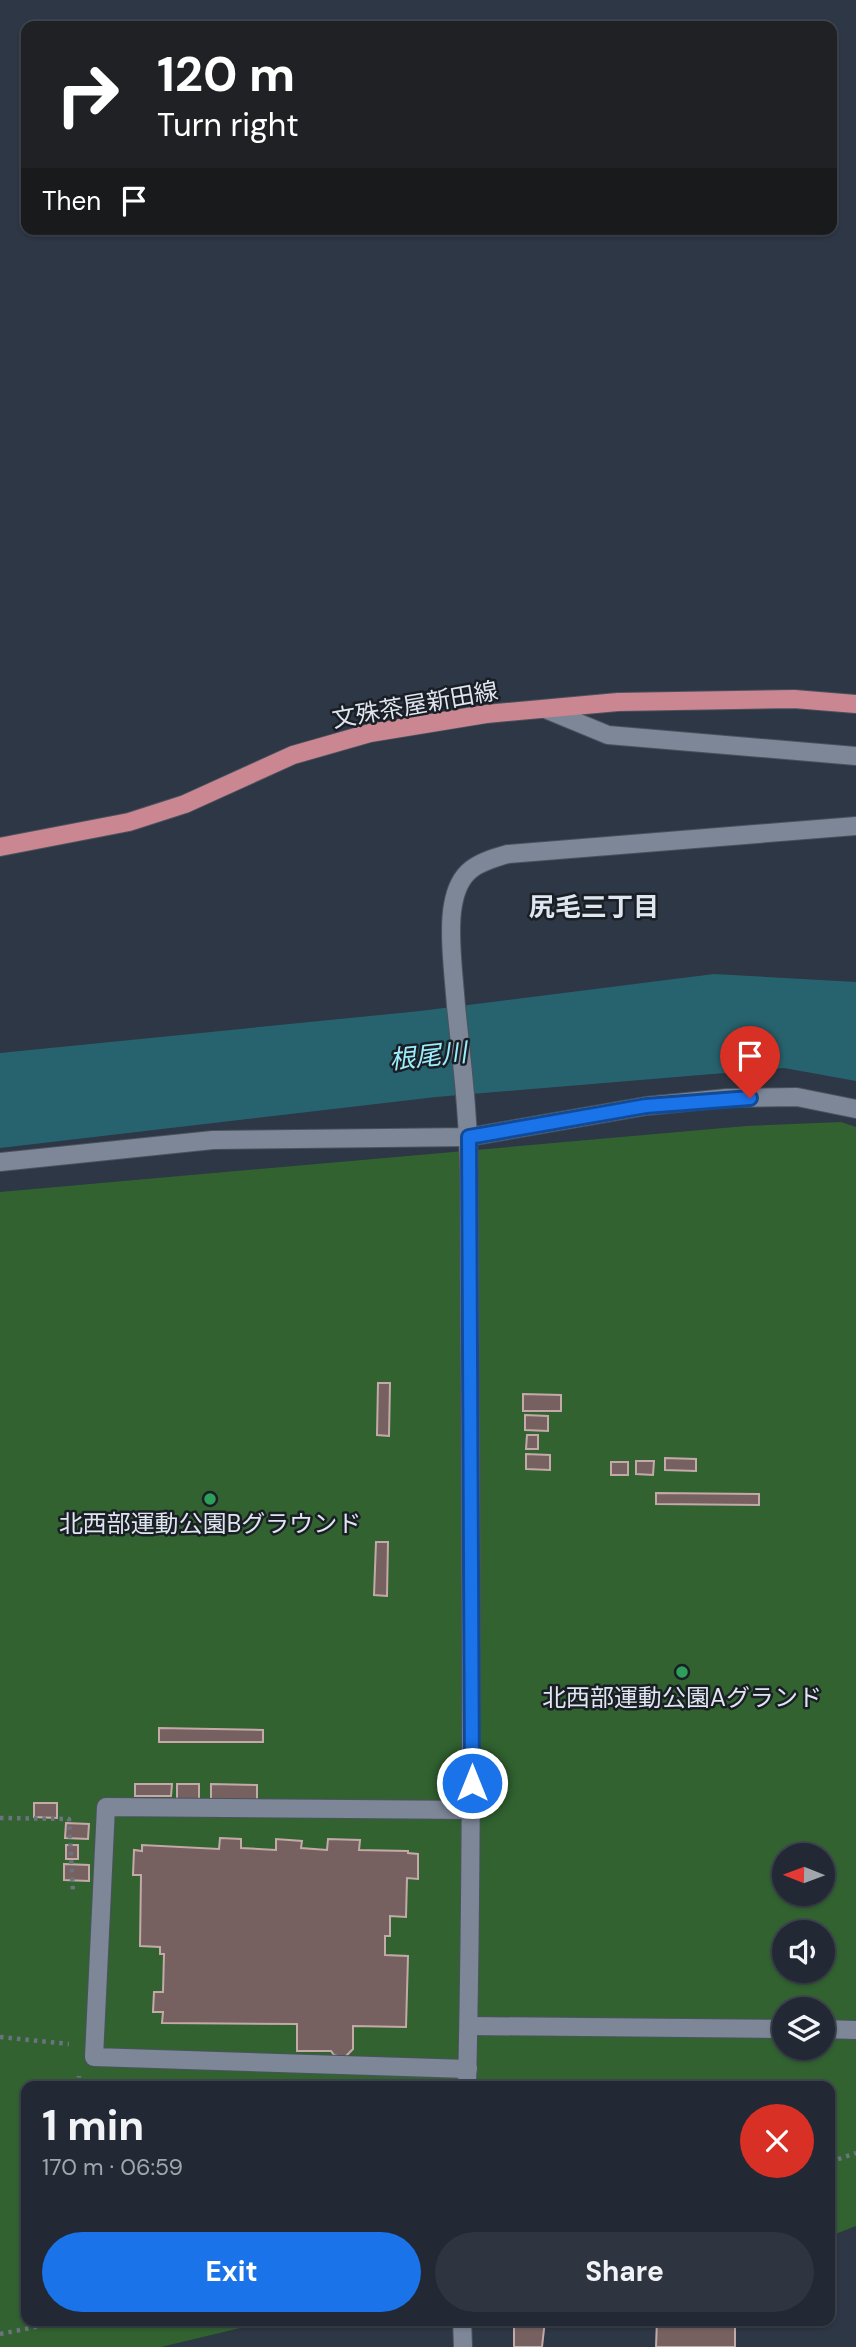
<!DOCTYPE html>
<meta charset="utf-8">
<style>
:root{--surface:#222934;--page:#2e3540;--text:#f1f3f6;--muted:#a2a6ac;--line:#3f454f;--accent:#1a73e8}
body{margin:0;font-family:"DM Sans","Noto Sans JP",sans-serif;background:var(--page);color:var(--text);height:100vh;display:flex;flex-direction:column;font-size:26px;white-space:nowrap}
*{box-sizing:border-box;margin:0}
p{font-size:23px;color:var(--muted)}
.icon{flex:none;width:38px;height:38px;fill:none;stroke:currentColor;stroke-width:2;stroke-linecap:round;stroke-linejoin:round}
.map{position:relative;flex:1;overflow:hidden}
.drawer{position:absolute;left:21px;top:2081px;width:814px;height:245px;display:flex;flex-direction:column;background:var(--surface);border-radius:14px;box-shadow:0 2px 5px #0004,0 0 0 2px var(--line)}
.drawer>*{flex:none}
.top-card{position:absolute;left:21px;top:21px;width:816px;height:214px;border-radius:14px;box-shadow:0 2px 5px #0004,0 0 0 2px var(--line);background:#202124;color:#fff;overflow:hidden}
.needle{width:46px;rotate:271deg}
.buttons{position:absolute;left:772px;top:1843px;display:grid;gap:14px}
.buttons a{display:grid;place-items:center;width:63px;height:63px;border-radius:50%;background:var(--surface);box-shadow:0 2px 5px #0004,0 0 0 2px var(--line);font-size:35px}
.pin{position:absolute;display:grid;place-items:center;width:60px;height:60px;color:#fff;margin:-72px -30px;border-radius:50% 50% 50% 0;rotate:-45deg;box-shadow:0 0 7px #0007}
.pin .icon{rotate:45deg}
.me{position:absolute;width:77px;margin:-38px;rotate:0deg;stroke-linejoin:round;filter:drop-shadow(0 0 5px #0008)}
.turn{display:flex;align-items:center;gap:24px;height:147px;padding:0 21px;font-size:32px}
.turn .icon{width:91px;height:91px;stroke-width:2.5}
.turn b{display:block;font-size:49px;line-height:60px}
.then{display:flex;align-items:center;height:66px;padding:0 21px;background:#0003;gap:14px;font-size:26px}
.round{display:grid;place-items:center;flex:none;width:74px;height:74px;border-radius:37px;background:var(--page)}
.head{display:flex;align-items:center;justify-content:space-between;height:119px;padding:0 21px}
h1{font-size:42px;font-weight:700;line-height:52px}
.button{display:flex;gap:14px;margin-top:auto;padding:14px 21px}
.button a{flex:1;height:80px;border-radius:42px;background:var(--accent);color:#fff;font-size:28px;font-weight:700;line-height:80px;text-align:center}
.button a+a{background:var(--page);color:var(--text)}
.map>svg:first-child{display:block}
.green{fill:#316230;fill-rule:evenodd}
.water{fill:#27636e}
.building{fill:#776160;stroke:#c3aaa9;stroke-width:2}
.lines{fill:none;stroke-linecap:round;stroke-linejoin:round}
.minor-casing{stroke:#4b525e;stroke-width:20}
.major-casing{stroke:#4b525e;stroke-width:20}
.path{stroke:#6b7380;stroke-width:4.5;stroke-dasharray:3.5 5;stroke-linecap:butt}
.minor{stroke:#7d8798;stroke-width:18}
.major{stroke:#ca8691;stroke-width:18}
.route-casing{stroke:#114b97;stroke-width:18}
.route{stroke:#1a73e8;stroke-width:12}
.leisure-dot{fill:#2e9e5b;stroke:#1a1e25;stroke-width:2.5}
.labels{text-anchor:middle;stroke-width:5;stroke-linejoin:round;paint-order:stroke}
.street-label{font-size:24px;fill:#e0e6ef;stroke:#1a1e25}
.poi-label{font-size:24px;fill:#e0e6ef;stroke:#1a1e25}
.neighbourhood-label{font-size:26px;font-weight:bold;fill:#e0e6ef;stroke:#1a1e25}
.water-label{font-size:26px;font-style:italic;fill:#9cedfc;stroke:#1a1e25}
</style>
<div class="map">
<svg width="856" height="2347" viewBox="0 0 856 2347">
<rect width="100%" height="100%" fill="#2e3745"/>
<path class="green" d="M841 1122 856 1127V2226L830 2236V2086H26V2320L270 2321 161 2347H0V1192L746 1126ZM784 1855H822V1894H784ZM784 1932H822V1970H784ZM784 2009H822V2048H784Z"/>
<path class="water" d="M714 974 856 982V1081L784 1068 436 1097 0 1148V1053L420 1011Z"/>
<g class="building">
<path d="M378 1383H390L389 1436 377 1435Z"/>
<path d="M523 1394 561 1395V1411H523Z"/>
<path d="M525 1415 548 1416V1431L525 1430Z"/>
<path d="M527 1435H538V1449H526Z"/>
<path d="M526 1454 550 1455V1470L526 1469Z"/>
<path d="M665 1458 696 1459V1471L665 1470Z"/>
<path d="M636 1461H654L653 1475 636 1474Z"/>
<rect x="611" y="1462" width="17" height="13"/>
<path d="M656 1493 759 1494V1505L656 1504Z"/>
<path d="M376 1542H388L387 1596 374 1595Z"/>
<path d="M159 1728 263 1730V1742H159Z"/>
<path d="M135 1784H172L171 1796H135Z"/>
<rect x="177" y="1784" width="22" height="15"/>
<path d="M211 1784 257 1785V1800H211Z"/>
<path d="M34 1803H57V1818L34 1817Z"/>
<path d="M66 1823 89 1824 88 1839 65 1838Z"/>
<path d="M220 1838 241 1839V1848L276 1850V1839L302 1841 301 1848 327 1850 328 1839 360 1840 359 1850 408 1851V1853L418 1854V1879L407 1878 406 1917 390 1916V1936H385V1955L408 1956 406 2027 353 2026V2049L344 2058 334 2055 331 2051H297V2024L162 2023 163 2012H153L154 1992H163L164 1954H160V1947L140 1946 141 1875H133L134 1850 142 1851V1845L219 1849Z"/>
<rect x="66" y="1845" width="12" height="14"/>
<path d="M64 1864 89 1865V1881L64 1880Z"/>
<path d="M514 2320H545L542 2347H514Z"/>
<path d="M657 2320H735V2347H656Z"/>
</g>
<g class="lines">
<defs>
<g id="minor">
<path d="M545 709 608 735 856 756"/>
<path d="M0 1162 213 1140 469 1137 646 1106 727 1098 797 1097 856 1109"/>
<path d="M470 2026 784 2029"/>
<path d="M822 2029 856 2030"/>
<path d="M468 2069 94 2057 106 1807 472 1810"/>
<path d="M467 2086C474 1783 470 1480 469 1177 469 1120 462 1063 456 1006 454 979 448 931 453 905 459 870 476 863 508 854L856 826"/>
<path d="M462 2320 463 2347"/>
</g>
<path id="major" d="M0 847 129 822 185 804 293 755 370 733 486 714 618 702 794 699 856 704"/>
</defs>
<use href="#minor" class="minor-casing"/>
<use href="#major" class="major-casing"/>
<g class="path">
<path d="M0 1818 69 1819 73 1892"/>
<path d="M0 2037 69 2044"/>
<path d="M79 2086V2076"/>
<path d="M830 2162 856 2153"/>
<path d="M0 2334 71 2320"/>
</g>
<use href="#minor" class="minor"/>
<use href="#major" class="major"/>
</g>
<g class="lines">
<defs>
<path id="route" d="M472 1783 469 1137 646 1106 750 1098"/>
</defs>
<use href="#route" class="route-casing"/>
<use href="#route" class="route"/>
</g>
<g class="leisure-dot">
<circle cx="210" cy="1499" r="7"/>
<circle cx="682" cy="1672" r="7"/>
</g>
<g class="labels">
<g class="street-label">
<text transform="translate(415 705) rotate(-10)" y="8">文殊茶屋新田線</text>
</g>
<g class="poi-label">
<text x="210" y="1532">北西部運動公園Bグラウンド</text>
<text x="682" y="1706">北西部運動公園Aグランド</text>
</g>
<g class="neighbourhood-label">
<text x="594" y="916">尻毛三丁目</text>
</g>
<g class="water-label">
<text transform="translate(428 1056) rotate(-6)" y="9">根尾川</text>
</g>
</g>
</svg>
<div class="buttons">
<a><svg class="needle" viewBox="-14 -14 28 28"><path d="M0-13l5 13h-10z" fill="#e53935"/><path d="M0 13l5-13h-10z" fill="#a2a6ac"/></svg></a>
<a><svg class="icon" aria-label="sound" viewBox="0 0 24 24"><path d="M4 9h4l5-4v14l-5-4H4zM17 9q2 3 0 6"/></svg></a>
<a><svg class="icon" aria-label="layers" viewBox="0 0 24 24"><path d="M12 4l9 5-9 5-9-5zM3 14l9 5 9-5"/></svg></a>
</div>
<div class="pin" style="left:750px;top:1098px;background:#d93025"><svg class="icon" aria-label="arrive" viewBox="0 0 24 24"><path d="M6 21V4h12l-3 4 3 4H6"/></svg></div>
<svg class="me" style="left:472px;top:1783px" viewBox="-20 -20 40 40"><circle r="17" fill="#1a73e8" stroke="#fff" stroke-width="3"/><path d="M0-11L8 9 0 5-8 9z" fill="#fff"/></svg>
<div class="top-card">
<div class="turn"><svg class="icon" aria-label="right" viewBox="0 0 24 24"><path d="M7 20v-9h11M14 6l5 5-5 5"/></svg><div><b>120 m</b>Turn right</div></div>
<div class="then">Then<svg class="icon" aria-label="arrive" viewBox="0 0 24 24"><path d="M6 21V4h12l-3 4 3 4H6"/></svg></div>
</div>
<section class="drawer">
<div class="head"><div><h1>1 min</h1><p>170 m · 06:59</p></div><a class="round" style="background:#d93025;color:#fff"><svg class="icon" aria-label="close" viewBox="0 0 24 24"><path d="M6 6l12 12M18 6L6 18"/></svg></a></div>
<div class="button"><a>Exit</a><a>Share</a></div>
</section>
</div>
